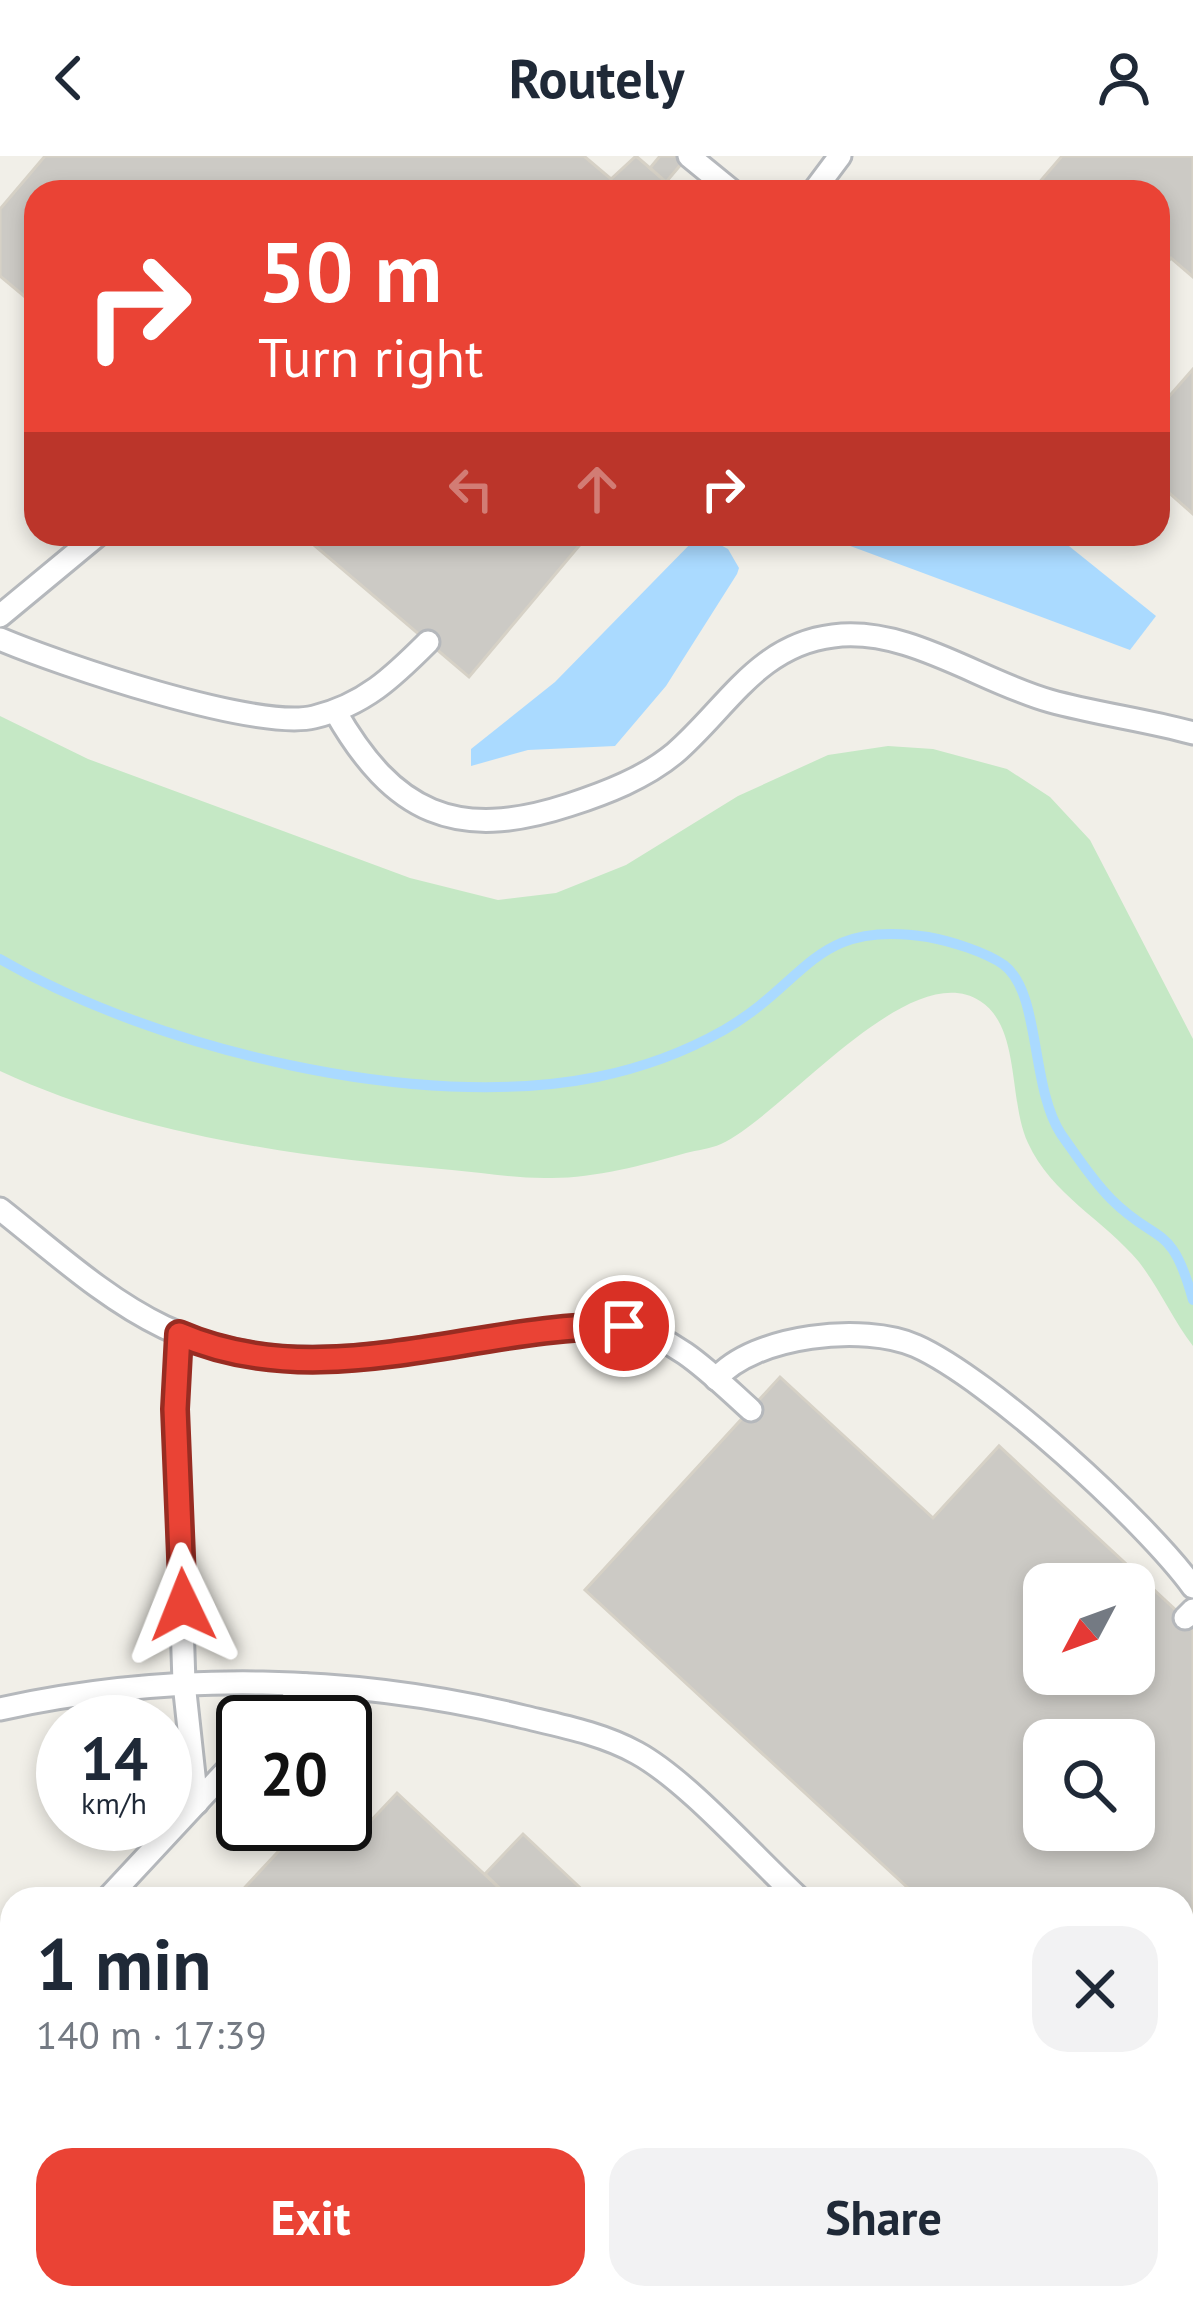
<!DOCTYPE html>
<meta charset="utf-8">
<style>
:root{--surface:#fff;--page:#f2f2f3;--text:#1f2937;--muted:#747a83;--accent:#ea4335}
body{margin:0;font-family:"PT Sans",sans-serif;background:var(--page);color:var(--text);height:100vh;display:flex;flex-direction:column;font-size:45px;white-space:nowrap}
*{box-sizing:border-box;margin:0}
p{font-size:39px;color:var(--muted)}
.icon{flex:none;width:66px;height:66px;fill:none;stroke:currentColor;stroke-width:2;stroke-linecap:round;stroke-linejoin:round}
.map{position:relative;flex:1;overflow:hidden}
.sheet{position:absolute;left:0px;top:1731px;width:1194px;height:423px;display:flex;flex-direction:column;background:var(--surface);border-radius:36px 36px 0 0;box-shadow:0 6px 18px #0003}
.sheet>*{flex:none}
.banner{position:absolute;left:24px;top:24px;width:1146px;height:366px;border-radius:36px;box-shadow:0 6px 18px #0003;background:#ea4335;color:#fff;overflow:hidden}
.needle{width:78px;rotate:229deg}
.controls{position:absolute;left:1023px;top:1407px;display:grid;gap:24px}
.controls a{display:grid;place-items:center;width:132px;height:132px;border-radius:24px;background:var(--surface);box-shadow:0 6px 18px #0003;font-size:60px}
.speed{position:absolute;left:36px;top:1539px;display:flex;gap:24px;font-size:60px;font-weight:700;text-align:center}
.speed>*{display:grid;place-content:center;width:156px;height:156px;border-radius:50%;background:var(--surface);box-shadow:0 6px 18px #0003;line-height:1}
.speed small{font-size:30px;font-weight:400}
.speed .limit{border:6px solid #111;border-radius:18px;background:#fff;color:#111}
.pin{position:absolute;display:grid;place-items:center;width:102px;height:102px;color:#fff;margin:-51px;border:6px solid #fff;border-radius:50%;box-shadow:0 3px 12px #0007}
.me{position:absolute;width:132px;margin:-66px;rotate:358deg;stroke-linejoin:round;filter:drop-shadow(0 0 9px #0008)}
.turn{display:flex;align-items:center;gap:42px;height:252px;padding:0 36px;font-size:54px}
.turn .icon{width:156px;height:156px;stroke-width:2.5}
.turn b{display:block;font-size:84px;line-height:102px}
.lanes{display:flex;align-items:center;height:114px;padding:0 36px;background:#0003;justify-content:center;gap:60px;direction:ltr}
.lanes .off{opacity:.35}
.round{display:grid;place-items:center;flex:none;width:126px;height:126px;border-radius:36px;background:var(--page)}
.headline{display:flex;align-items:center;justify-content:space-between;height:204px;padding:0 36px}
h1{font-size:72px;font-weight:600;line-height:90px}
.action{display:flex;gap:24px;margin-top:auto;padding:24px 36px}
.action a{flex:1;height:138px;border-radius:36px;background:var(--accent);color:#fff;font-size:48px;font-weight:600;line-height:138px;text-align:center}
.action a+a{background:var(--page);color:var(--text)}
header{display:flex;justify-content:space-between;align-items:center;height:156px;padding:0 36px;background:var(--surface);font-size:54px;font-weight:600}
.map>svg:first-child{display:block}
.green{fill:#c5e8c5}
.water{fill:#aadaff}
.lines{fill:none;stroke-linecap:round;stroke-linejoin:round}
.stream{stroke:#aadaff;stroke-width:10}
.building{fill:#cccac5;stroke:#d6d1c6;stroke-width:3;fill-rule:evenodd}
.service-casing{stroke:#b5b8bc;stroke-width:27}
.service{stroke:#fff;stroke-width:21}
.route-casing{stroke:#982c22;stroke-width:30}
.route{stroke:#ea4335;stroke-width:21}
</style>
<header><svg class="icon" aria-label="back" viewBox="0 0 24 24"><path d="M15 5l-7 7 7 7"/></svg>Routely<svg class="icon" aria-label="person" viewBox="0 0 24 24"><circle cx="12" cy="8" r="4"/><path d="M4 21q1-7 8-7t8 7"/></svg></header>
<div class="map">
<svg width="1193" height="2153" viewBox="0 0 1193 2153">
<rect width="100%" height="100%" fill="#f1efe8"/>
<path class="green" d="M0 560 88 603 410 722 498 744 556 737 626 709 738 640 828 599 888 590 933 593 1007 613 1050 641 1090 684 1193 883V1190C1173 1164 1159 1132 1139 1106 1104 1064 1051 1038 1028 987 1008 944 1021 871 980 845 909 799 783 960 721 988 710 993 697 994 686 997 644 1009 595 1022 552 1022 519 1023 485 1017 452 1014 301 1002 138 979 0 915Z"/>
<g class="water">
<path d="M700 378 728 393 739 412 737 418 666 530 615 590 528 594 471 610V593L555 526Z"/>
<path d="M818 378H1054L1156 460 1130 494Z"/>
</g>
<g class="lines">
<path class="stream" d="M0 803C156 893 419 957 597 921 641 912 685 896 724 874 809 825 813 763 928 781 950 785 986 796 1004 809 1041 837 1030 930 1061 978 1076 999 1092 1024 1111 1043 1158 1090 1171 1065 1193 1144"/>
</g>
<g class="building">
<path d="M45 0H584L611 23 636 0 678 36H36V150L0 120V53Z"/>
<path d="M660 0H688L666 26 650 12Z"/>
<path d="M1062 0H1193V121L1171 102 1158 117V36H1031Z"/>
<path d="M1193 213V358L1158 327V253Z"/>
<path d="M301 378H589L469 521Z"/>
<path d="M780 1221 933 1362 999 1290 1193 1470V1995L1182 1985V1743H920L585 1434ZM1044 1428H1134V1518H1044ZM1044 1584H1134V1674H1044Z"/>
<path d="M397 1637 511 1743H234L304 1668H345V1656L363 1673Z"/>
<path d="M523 1678 592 1743H511L485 1718Z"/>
<path d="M12 1976V2142H277L267 2153H0V1989Z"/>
<path d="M606 2142H1062L1051 2153H618Z"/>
</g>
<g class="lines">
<defs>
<g id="service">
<path d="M689 0 733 36"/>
<path d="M813 36 840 0"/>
<path d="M0 460 99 378"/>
<path d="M0 483C59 508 256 575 314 561 364 549 393 521 428 486"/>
<path d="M335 555C393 657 456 686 569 649 606 637 645 622 675 597 727 552 758 489 833 480 907 470 981 526 1050 545 1097 558 1146 564 1193 577"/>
<path d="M0 1053C51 1093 105 1143 164 1171 315 1243 467 1168 624 1170 678 1182 711 1218 751 1254"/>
<path d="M179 1177 175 1253 184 1527 197 1647"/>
<path d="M716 1223C754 1179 864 1167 916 1190 990 1223 1145 1365 1193 1431"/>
<path d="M1185 1462 1193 1454"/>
<path d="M0 1553C173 1515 353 1519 524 1561 562 1570 603 1578 637 1597 688 1625 754 1701 800 1743"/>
<path d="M272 1566 306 1529"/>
<path d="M107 1743 243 1597"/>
<path d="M0 1820 12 1811"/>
<path d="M1182 2095 1193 2105"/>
</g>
</defs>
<use href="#service" class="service-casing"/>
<use href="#service" class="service"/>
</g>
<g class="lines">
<defs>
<path id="route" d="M183 1449 175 1253 179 1178C324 1241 475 1168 624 1170"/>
</defs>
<use href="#route" class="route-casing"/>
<use href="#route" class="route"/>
</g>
</svg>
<div class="controls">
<a><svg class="needle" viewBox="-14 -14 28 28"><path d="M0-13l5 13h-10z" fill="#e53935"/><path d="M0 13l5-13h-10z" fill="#747a83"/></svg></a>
<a><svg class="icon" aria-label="search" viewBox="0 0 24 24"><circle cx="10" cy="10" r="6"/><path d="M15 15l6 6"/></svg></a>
</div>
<div class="speed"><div>14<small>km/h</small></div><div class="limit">20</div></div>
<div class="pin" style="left:624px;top:1170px;background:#d93025"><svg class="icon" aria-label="arrive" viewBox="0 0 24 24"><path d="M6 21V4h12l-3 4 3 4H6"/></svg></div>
<svg class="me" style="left:183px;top:1449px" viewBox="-20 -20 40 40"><path d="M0-17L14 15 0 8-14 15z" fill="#ea4335" stroke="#fff" stroke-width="4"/></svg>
<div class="banner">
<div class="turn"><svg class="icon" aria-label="right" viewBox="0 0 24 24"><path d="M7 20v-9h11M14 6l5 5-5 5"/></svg><div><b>50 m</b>Turn right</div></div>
<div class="lanes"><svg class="icon off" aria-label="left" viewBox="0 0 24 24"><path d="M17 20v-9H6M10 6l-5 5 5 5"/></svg><svg class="icon off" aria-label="ahead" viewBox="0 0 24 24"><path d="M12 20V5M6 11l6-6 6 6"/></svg><svg class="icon" aria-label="right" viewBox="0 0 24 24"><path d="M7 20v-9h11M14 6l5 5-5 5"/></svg></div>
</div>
<section class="sheet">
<div class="headline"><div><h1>1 min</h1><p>140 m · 17:39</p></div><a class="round"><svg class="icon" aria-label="close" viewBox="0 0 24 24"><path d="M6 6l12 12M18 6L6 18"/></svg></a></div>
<div class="action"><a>Exit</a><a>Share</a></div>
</section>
</div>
